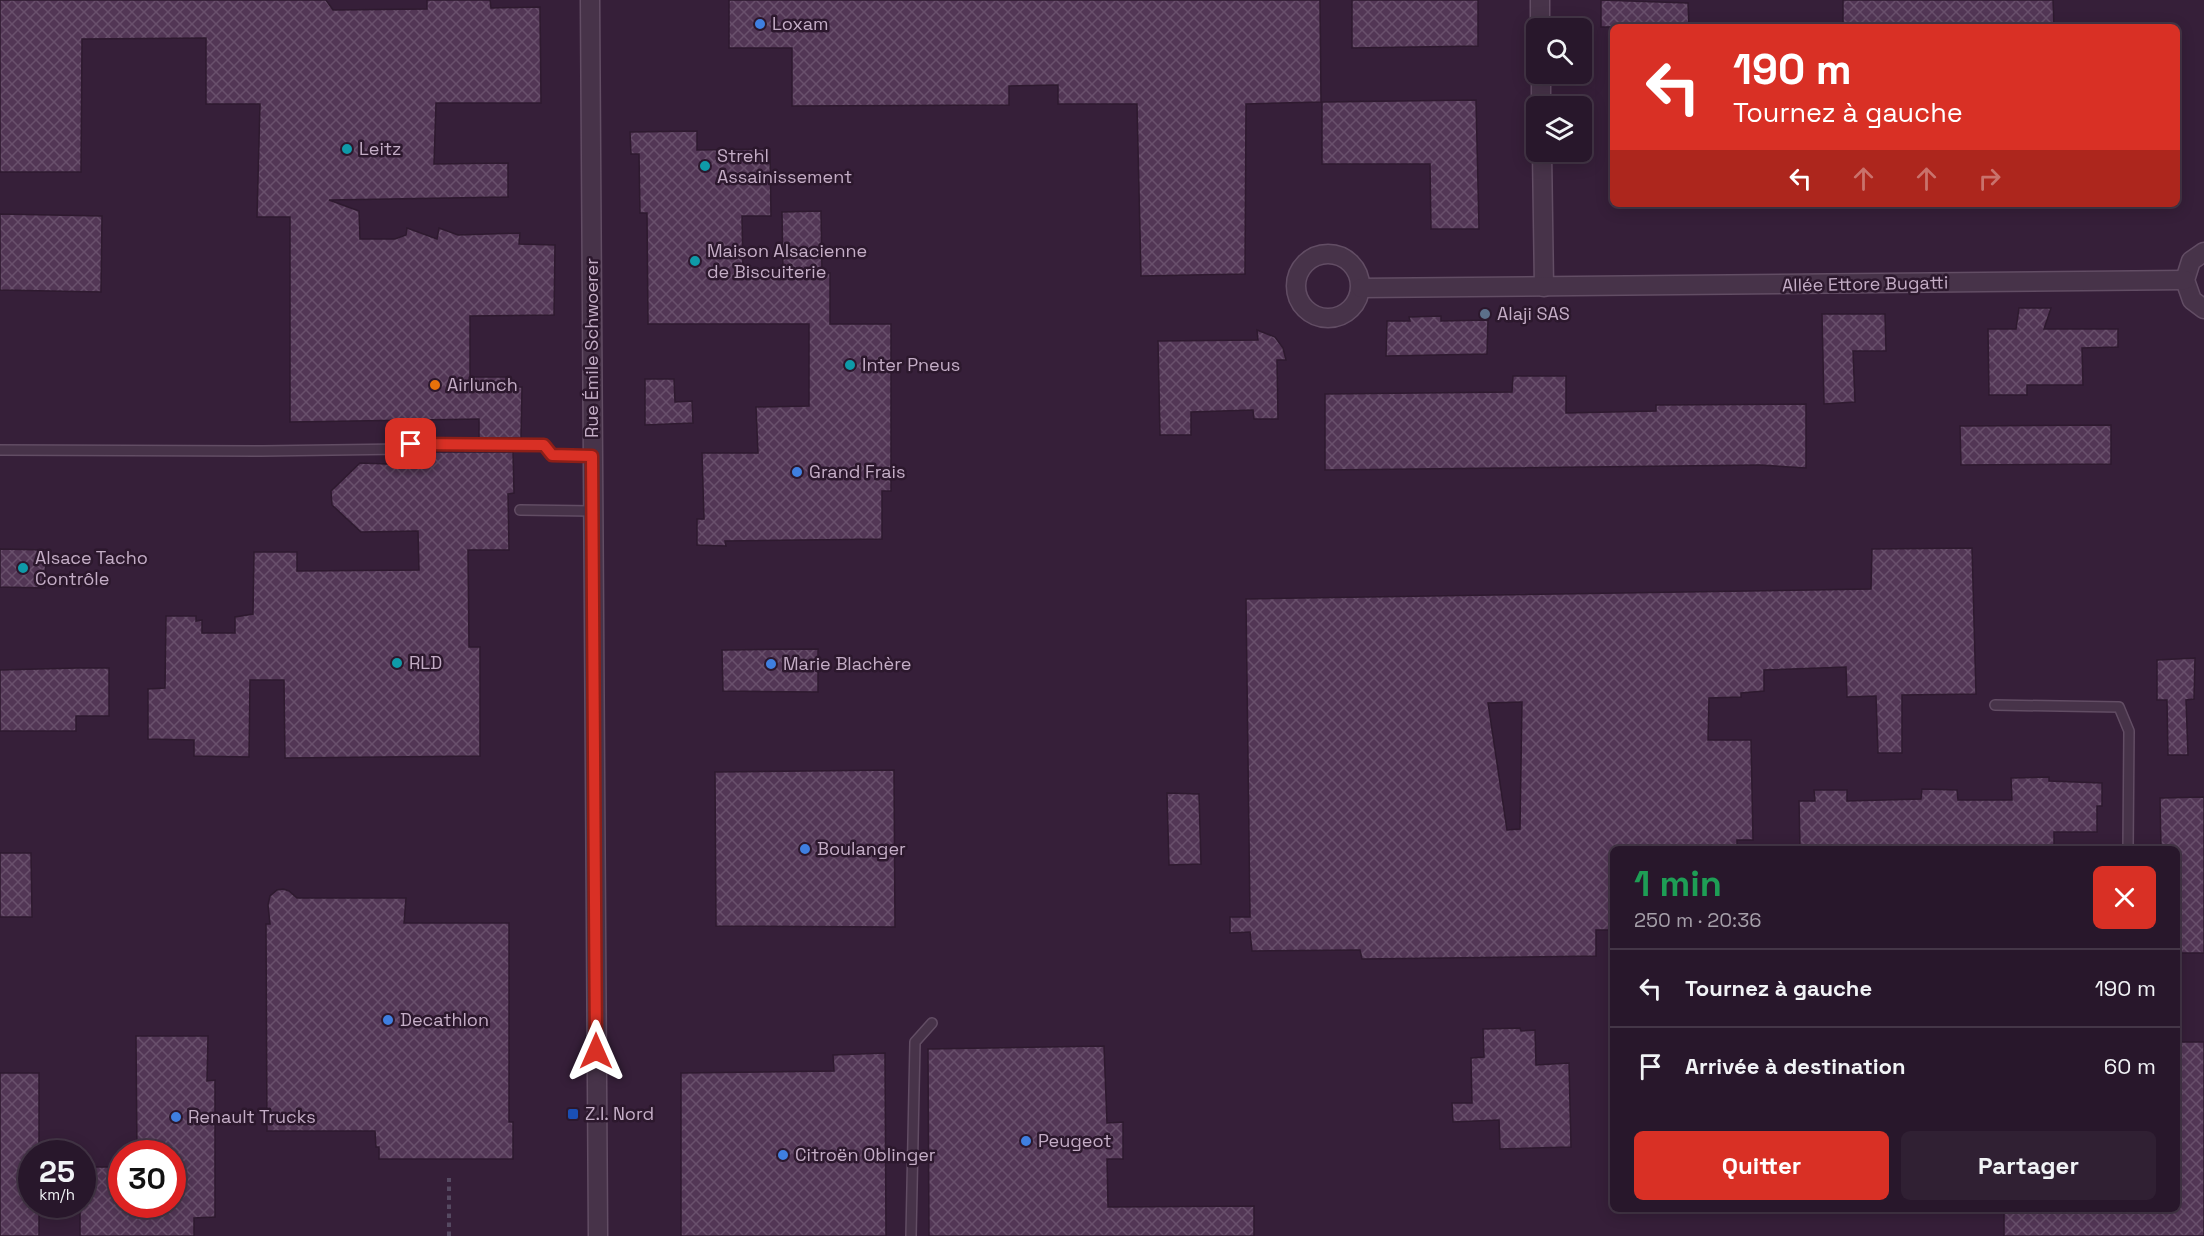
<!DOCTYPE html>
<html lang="fr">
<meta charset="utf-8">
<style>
:root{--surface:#28172b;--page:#302033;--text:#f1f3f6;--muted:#a59fa9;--line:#443647;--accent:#d93025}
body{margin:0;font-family:"Space Grotesk",sans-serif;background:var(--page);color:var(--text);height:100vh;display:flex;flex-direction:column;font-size:22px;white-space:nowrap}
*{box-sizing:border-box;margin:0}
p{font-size:20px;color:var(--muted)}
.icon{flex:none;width:33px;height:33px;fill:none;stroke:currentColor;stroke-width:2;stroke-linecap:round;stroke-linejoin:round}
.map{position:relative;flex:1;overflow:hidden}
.side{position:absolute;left:1610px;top:846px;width:570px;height:366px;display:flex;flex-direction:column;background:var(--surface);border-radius:9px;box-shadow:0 3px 15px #0003,0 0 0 2px var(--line)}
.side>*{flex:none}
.banner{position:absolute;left:1610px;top:24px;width:570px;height:183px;border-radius:9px;box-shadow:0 3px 15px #0003,0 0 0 2px var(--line);background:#d93025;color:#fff;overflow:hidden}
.fabs{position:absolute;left:1526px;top:18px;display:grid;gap:12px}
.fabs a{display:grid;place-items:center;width:66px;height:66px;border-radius:9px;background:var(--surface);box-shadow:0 3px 15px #0003,0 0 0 2px var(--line);font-size:30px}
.speed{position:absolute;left:18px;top:1140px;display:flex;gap:12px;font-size:30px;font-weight:700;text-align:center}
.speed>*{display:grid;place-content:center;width:78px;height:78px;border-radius:50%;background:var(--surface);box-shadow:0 3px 15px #0003,0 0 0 2px var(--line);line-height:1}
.speed small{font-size:15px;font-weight:400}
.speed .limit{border:9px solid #d22;background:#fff;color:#111}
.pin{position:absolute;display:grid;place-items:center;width:51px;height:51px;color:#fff;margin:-26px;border-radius:12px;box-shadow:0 3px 9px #0006}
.me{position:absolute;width:66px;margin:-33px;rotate:0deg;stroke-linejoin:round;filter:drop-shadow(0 0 4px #0008)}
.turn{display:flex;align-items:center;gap:21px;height:126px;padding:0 24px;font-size:27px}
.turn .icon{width:78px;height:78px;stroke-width:2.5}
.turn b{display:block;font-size:42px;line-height:51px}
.lanes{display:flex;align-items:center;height:57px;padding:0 24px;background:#0003;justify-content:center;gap:30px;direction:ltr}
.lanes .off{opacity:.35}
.round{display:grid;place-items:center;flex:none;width:63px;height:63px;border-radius:9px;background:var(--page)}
.head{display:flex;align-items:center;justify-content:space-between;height:102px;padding:0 24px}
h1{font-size:36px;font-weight:600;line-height:45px;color:#1e9e55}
.button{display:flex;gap:12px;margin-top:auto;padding:12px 24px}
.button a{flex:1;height:69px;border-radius:9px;background:var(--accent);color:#fff;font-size:24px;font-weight:600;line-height:69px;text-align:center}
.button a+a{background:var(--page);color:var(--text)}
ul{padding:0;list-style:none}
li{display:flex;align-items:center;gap:18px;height:78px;padding:0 24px;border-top:2px solid var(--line)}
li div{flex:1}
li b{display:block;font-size:22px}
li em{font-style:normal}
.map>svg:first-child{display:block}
.building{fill:url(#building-cross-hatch);stroke:#2e1a2f;stroke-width:1.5;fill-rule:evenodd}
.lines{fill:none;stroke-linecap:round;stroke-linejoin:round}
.service-casing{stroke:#624d64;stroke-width:12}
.minor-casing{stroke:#624d64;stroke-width:21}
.path{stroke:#564a62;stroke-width:4;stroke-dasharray:4.5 4.5;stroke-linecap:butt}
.service{stroke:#473349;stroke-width:9}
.minor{stroke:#473349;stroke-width:18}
.route-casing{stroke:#8d1f18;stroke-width:15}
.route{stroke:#d93025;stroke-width:10}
.shop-dot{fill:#3f7fe0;stroke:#2c182d;stroke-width:2}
.culture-dot{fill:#0f9aa8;stroke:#2c182d;stroke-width:2}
.service-dot{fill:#5c6f8a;stroke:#2c182d;stroke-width:2}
.food-dot{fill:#e8710a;stroke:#2c182d;stroke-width:2}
.transit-dot{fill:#1a4fb4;stroke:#2c182d;stroke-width:2}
.labels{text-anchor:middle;stroke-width:5;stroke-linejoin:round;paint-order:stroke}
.poi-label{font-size:18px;fill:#c4adc6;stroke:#2c182d;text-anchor:start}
.street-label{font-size:18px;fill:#c4adc6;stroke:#2c182d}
</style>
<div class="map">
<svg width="2204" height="1236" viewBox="0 0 2204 1236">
<defs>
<pattern id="building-cross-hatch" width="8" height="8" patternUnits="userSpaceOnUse" patternTransform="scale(1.5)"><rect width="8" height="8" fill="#523655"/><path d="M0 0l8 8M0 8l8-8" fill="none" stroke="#69506c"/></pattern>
</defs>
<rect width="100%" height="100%" fill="#361f39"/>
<g class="building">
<path d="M0 0H326L333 10 427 9V0H490L491 8 540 7 541 103H436L434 164 508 163V197L329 200 359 211 360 239H395L406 235 407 228 437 239 439 228 458 235 520 233 519 244 555 245 554 315 470 316V377H506V387H522L521 438H479V419L290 422V217H257L260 104H206V38L82 39 81 172H0Z"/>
<path d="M729 0H1320L1321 102 1246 104 1245 274 1141 276 1137 104H1058V85L1009 86V105L792 106V48H729Z"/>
<path d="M1352 0H1478V46L1352 48Z"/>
<path d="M1601 0 1688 3 1689 27H1601Z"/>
<path d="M1843 0H2053L2054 27H1843Z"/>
<path d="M1476 100 1479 229H1431L1430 164H1322V102Z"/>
<path d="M697 131V150L770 149 771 216H742L743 272 783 271 782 212 821 211 822 273H830V324H891V491H882V539L725 541 726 546 697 545V519H704L702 453H758L756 407 809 406V324H648L647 213H640L639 154H631L630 132Z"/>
<path d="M0 214 102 216 101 292 0 290Z"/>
<path d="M2019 308H2051L2044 329H2118V347L2082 348 2083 385H2027V395H1989L1988 329H2016Z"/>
<path d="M1822 314H1885L1886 351H1853L1855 402 1824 404Z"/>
<path d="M1441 316V321L1488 320 1487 354 1386 356 1387 321H1410L1409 317Z"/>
<path d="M1257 330 1275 337 1283 348 1286 360H1277L1278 419H1254L1253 410 1191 412V435H1160L1158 341 1258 340Z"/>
<path d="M1513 376H1566V413L1656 411V405L1806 404V468L1760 465 1325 470V394L1512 392Z"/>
<path d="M645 379H674L675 402 692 401 693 423 645 425Z"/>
<path d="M2111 425V464L1961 465 1960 426Z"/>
<path d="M417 452H513L514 493 508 494 509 550H468L469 647H480V756L285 758 284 680H250L249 757 194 756V740L148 739V689L165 688 166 616H196V621L202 620V633H235V617L253 614 254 552H297V571L419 570 418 531 361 532 332 505 331 491 360 463 416 465Z"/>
<path d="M1972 548 1976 694 1902 695V753H1878L1876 696 1847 697 1846 667 1764 670V691L1741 693V697L1709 698 1708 740H1751L1753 840H1737V849H1612V930H1596V956L1362 959 1360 950 1252 951 1250 932 1230 933V917H1250L1246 599 1871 589 1872 549ZM1522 702 1520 829 1507 830 1488 703Z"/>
<path d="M0 549 46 550 45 588 0 587Z"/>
<path d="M818 649V692L723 691 722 650Z"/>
<path d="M2195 658 2194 699 2186 700 2188 755H2168L2167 700H2157V660Z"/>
<path d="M77 668H109V716H76V731H0V670Z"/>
<path d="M894 770 895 927 716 926 715 772Z"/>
<path d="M2049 777V781L2102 783V806H2097V832H2054V847H2050V849H1800L1799 801H1815L1814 790H1847V801L1921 799 1922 789 1957 790 1958 800H2012L2011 778Z"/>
<path d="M1167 793 1199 794 1201 864 1169 865Z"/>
<path d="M2204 797V953H2176V849H2161L2160 798Z"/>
<path d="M0 853H31L32 917H0Z"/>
<path d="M283 889 289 891 297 898H406L404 923H509V1122H513V1159H379V1147H376L375 1131H267L266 924H270L268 905 270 896 277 890Z"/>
<path d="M1520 1028 1521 1031 1535 1030 1536 1065 1569 1063 1571 1147 1500 1149 1499 1120 1453 1122 1452 1103H1472L1471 1058 1484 1057 1483 1029Z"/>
<path d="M136 1036H208L207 1081 215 1080V1217L194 1218V1236H80V1204H82V1167H122V1204H172V1154H137Z"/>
<path d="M2176 1042H2204V1236H2004V1209H2176Z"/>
<path d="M1104 1046 1107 1123 1123 1122V1159H1107L1108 1207 1254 1206V1236H929L928 1049Z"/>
<path d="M885 1053 886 1236H681V1073L834 1071 833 1055Z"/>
<path d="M0 1073H39V1154H32V1204H39V1236H0Z"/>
</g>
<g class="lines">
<defs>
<g id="service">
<path d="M0 450 262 451 404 449 411 445H544L552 455 593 456"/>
<path d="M520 510 593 511"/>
<path d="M1995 705 2119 707 2129 731 2128 849"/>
<path d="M911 1236 915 1042 932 1023"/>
</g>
<g id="minor">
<path d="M590 0 598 1236"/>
<path d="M1540 0V28"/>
<path d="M1541 74V106"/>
<path d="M1542 152 1544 287"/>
<path d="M2204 252 2191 261 2185 280 2192 300 2204 309"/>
<circle cx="1328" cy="286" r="32"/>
<path d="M1361 288 2185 280"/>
</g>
</defs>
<use href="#service" class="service-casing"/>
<use href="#minor" class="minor-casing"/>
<path class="path" d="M449 1236V1178"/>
<use href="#service" class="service"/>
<use href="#minor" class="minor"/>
</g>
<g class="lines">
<defs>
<path id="route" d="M411 444 544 445 552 455 592 456 596 1051"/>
</defs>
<use href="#route" class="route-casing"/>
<use href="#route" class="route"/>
</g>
<g class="shop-dot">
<circle cx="760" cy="24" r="6"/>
<circle cx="797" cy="472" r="6"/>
<circle cx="771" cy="664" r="6"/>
<circle cx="805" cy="849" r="6"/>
<circle cx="388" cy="1020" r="6"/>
<circle cx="176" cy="1117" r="6"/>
<circle cx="1026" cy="1141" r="6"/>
<circle cx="783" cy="1155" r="6"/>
</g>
<g class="culture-dot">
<circle cx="347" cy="149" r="6"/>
<circle cx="705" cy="166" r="6"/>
<circle cx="695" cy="261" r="6"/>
<circle cx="850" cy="365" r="6"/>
<circle cx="23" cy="568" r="6"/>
<circle cx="397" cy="663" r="6"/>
</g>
<circle class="service-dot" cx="1485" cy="314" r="6"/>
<circle class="food-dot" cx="435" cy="385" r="6"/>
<rect class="transit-dot" x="567" y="1108" width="12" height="12" rx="3"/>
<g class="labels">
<g class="poi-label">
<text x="772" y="30">Loxam</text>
<text x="359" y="155">Leitz</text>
<text x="717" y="162">Strehl<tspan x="717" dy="21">Assainissement</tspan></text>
<text x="707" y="257">Maison Alsacienne<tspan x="707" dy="21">de Biscuiterie</tspan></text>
<text x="1497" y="320">Alaji SAS</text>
<text x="862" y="371">Inter Pneus</text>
<text x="447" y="391">Airlunch</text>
<text x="809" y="478">Grand Frais</text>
<text x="35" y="564">Alsace Tacho<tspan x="35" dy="21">Contrôle</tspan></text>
<text x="409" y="669">RLD</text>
<text x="783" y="670">Marie Blachère</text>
<text x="817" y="855">Boulanger</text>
<text x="400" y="1026">Decathlon</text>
<text x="585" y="1120">Z.I. Nord</text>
<text x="188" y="1123">Renault Trucks</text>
<text x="1038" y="1147">Peugeot</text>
<text x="795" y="1161">Citroën Oblinger</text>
</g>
<g class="street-label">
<text transform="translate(1865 284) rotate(-1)" y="6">Allée Ettore Bugatti</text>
<text transform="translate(592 348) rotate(-90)" y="6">Rue Émile Schwoerer</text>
</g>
</g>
</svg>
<div class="fabs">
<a><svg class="icon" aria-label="search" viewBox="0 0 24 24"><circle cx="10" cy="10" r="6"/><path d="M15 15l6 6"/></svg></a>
<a><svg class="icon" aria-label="layers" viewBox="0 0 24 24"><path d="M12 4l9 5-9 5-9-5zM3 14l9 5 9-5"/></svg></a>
</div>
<div class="speed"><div>25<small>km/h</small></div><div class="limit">30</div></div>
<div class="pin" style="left:411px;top:444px;background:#d93025"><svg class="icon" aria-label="arrive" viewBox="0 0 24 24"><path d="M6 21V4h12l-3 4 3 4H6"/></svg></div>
<svg class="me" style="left:596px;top:1051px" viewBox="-20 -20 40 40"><path d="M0-17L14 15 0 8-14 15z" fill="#d93025" stroke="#fff" stroke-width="4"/></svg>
<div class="banner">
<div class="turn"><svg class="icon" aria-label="left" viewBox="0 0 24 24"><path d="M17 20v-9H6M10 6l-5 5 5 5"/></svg><div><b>190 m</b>Tournez à gauche</div></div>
<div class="lanes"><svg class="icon" aria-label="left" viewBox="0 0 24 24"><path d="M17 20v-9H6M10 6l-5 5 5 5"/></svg><svg class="icon off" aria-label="ahead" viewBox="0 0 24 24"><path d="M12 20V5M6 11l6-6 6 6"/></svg><svg class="icon off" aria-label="ahead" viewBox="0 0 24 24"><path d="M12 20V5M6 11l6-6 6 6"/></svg><svg class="icon off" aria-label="right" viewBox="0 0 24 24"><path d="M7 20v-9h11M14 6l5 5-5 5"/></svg></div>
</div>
<section class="side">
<div class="head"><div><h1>1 min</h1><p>250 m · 20:36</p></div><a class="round" style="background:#d93025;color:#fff"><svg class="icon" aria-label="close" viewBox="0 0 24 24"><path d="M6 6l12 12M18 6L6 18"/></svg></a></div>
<ul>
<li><svg class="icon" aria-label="left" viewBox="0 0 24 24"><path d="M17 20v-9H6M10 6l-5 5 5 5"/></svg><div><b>Tournez à gauche</b></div><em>190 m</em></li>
<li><svg class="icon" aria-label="arrive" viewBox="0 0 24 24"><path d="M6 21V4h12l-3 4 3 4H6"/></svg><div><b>Arrivée à destination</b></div><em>60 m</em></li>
</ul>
<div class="button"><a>Quitter</a><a>Partager</a></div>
</section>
</div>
